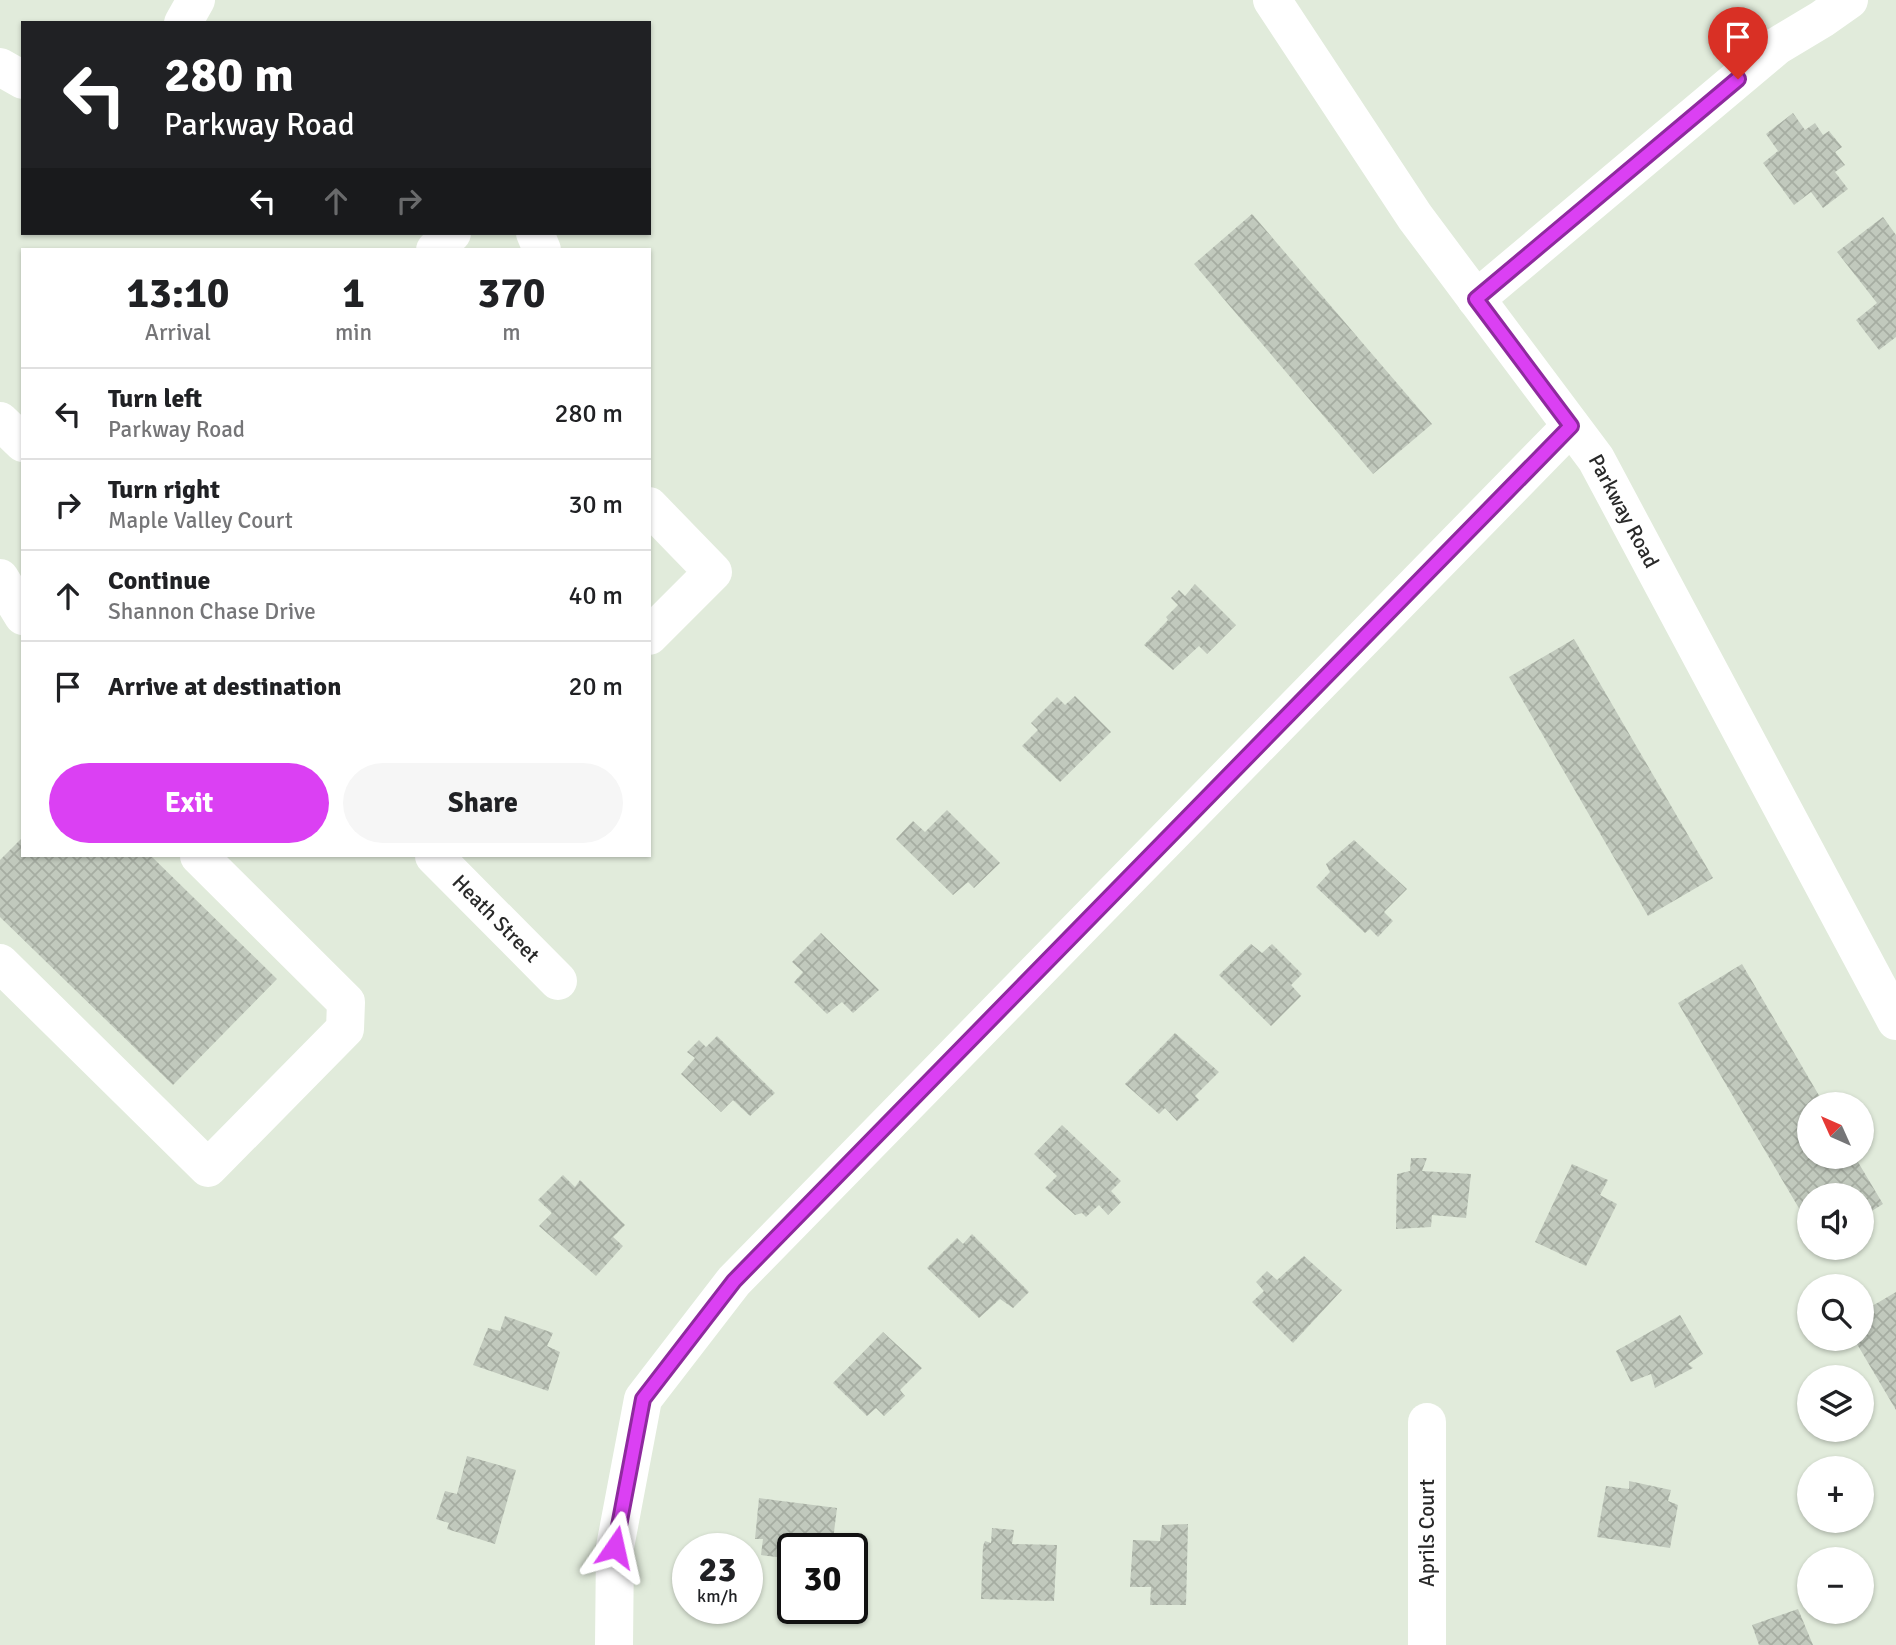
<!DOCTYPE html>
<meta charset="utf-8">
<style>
:root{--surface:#fff;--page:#f6f6f6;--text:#202124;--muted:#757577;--line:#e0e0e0;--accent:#db40f3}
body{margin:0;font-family:Signika,sans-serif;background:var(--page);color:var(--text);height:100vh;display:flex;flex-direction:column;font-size:26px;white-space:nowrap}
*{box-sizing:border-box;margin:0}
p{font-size:23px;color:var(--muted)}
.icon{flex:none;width:38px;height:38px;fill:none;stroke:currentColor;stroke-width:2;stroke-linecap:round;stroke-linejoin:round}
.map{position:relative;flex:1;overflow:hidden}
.drawer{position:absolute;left:21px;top:248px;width:630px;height:609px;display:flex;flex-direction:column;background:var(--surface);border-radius:0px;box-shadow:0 2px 5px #0004}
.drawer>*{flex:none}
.banner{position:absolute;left:21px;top:21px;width:630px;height:214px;border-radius:0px;box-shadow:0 2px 5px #0004;background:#202124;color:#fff;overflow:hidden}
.needle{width:46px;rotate:315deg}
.controls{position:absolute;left:1797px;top:1092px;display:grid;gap:14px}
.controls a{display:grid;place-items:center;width:77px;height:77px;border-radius:50%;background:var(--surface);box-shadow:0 2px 5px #0004;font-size:35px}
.speed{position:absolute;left:672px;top:1533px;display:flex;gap:14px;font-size:35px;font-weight:700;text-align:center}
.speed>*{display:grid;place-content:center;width:91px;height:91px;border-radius:50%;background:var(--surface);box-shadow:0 2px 5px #0004;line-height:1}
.speed small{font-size:18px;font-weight:400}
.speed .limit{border:4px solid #111;border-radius:10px;background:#fff;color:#111}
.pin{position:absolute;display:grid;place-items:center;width:60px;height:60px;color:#fff;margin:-72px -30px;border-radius:50% 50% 50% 0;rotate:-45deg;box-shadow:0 0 7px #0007}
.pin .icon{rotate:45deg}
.me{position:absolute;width:77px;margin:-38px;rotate:11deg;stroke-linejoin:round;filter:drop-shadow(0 0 5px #0008)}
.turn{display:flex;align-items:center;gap:24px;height:147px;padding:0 28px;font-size:32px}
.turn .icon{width:91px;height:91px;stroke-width:2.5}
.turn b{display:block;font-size:49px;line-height:60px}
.lanes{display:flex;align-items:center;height:66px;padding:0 28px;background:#0003;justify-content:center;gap:35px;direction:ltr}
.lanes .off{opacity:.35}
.eta{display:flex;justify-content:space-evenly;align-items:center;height:119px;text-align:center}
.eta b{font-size:42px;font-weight:800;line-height:49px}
.action{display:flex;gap:14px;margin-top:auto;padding:14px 28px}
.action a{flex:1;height:80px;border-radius:42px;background:var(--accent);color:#fff;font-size:28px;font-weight:800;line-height:80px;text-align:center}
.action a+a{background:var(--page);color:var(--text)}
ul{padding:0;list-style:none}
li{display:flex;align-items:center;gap:21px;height:91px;padding:0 28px;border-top:2px solid var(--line)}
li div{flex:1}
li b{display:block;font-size:26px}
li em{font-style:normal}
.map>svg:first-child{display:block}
.building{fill:url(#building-cross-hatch)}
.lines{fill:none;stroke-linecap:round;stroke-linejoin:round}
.minor{stroke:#fff;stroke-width:38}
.route-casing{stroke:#8e2a9e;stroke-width:18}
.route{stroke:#db40f3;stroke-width:12}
.labels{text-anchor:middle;stroke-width:6;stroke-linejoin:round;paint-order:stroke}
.street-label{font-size:21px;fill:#292929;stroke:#fff}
</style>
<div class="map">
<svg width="1896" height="1645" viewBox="0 0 1896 1645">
<defs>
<pattern id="building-cross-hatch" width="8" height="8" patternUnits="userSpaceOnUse" patternTransform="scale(1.75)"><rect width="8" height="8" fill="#c1c9bd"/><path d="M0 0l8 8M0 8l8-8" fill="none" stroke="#a6ada2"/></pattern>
</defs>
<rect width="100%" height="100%" fill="#e1ebdb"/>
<g class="building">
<path d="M1793 113 1805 130 1815 123 1823 135 1829 131 1842 147 1835 152 1845 165 1835 172 1848 189 1823 208 1811 192 1794 205 1763 163 1778 151 1766 134Z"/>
<path d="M1252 214 1432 424 1373 474 1194 264Z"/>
<path d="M1883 217 1896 235V337L1879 350 1856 320 1877 303 1837 252Z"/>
<path d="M1195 584 1236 625 1207 654 1199 646 1173 670 1144 645 1168 620 1166 617 1178 605 1171 598 1179 590 1185 596Z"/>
<path d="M1574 639 1713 878 1648 916 1509 677Z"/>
<path d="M1075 696 1111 732 1060 782 1022 746 1038 730 1031 723 1057 697 1065 705Z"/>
<path d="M947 810 1000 863 974 888 968 882 953 895 896 839 913 821 925 832Z"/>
<path d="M23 837V856H151L277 979 173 1085 0 917V860Z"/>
<path d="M1354 840 1407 889 1384 912 1393 921 1378 937 1370 929 1365 933 1316 887 1330 872 1326 864Z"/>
<path d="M821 933 879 990 853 1013 842 1002 827 1014 794 982 803 972 792 962Z"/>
<path d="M1251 944 1262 953 1272 944 1302 974 1291 985 1301 996 1271 1026 1219 975Z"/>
<path d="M1742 964 1824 1104H1810V1157H1855L1883 1204 1862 1217V1195H1810V1227L1678 1003Z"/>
<path d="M1175 1033 1219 1072 1195 1096 1199 1100 1177 1121 1165 1108 1159 1114 1125 1084Z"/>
<path d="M717 1036 775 1093 750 1116 733 1100 721 1112 681 1074 695 1058 687 1052 699 1040 706 1047Z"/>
<path d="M1062 1125 1121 1181 1111 1191 1121 1202 1108 1215 1099 1205 1086 1217 1082 1213 1075 1215 1045 1188 1057 1176 1034 1154Z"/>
<path d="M1411 1158H1427L1422 1171 1471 1174 1466 1218 1432 1215 1431 1227 1396 1229 1397 1174 1410 1171Z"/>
<path d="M1572 1164 1608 1180 1600 1195 1617 1204 1586 1266 1535 1242Z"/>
<path d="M563 1175 575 1187 580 1180 625 1225 613 1237 623 1246 596 1276 539 1226 552 1213 538 1200Z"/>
<path d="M972 1234 1029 1292 1013 1308 1000 1299 979 1318 927 1268 957 1238 963 1244Z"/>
<path d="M1304 1256 1342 1290 1293 1343 1252 1302 1264 1291 1256 1282 1267 1271 1277 1280Z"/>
<path d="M1896 1292V1410L1854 1339H1862V1312Z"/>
<path d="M1680 1315 1703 1354 1688 1364 1693 1368 1655 1388 1651 1374 1631 1382 1616 1351Z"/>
<path d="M505 1316 553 1333 547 1346 560 1352 548 1391 473 1365 488 1328 500 1331Z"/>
<path d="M883 1332 922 1368 900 1390 905 1396 884 1416 876 1408 867 1416 833 1383Z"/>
<path d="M467 1456 516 1470 495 1544 447 1529 449 1523 436 1519 445 1491 457 1494Z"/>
<path d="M1629 1481 1671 1490 1668 1501 1678 1505 1670 1548 1597 1537 1606 1486 1629 1489Z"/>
<path d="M759 1498 837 1508 833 1540 849 1542 847 1549H793V1559L761 1555 763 1539H755Z"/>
<path d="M1188 1524 1186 1605H1150L1151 1587H1130L1133 1540 1160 1541 1162 1525Z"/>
<path d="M992 1528 1014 1530 1012 1544 1057 1545 1054 1601 981 1599 983 1546 985 1541 991 1543Z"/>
<path d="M1798 1609 1813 1645H1759L1752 1625Z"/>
</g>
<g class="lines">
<g class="minor">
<path id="s1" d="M1272 0 1415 217 1596 459 1896 1021"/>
<path d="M183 23 196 0"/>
<path d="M0 67 23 80"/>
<path d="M535 233 542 250"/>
<path d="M435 250 452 233"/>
<path d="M1476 299 1777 46 1822 19 1849 0"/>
<path d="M0 421 23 443"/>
<path d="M649 506 713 572 649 636"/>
<path d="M0 578 23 616"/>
<path id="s2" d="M434 856 558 981"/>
<path d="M0 963 208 1168 345 1029 346 1002 199 856"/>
<path d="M614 1645 615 1547 643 1399 734 1281 1571 426"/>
<path d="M1427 1645V1422"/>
</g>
</g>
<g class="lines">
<defs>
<path id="route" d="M615 1547 643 1399 734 1281 1571 426 1476 299 1738 79"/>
</defs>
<use href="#route" class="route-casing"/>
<use href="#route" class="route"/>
</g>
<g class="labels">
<g class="street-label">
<text dy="7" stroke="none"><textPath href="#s1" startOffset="621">Parkway Road</textPath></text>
<text dy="7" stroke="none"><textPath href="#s2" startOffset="88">Heath Street</textPath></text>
<text transform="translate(1427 1533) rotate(-90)" y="7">Aprils Court</text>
</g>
</g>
</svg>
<div class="controls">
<a><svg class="needle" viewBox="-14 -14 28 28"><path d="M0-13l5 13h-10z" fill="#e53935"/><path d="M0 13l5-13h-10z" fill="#757577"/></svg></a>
<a><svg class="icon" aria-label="sound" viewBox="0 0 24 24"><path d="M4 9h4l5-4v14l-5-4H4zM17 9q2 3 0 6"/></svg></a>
<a><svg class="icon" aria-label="search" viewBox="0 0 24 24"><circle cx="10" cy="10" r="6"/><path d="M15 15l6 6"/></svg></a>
<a><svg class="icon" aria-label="layers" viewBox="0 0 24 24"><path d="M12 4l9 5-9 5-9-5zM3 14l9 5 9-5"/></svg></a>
<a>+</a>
<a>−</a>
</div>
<div class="speed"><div>23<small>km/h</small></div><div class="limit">30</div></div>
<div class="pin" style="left:1738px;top:79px;background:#d93025"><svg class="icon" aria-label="arrive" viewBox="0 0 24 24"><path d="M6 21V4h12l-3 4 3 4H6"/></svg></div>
<svg class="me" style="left:615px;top:1547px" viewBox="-20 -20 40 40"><path d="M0-17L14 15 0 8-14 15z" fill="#db40f3" stroke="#fff" stroke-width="4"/></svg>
<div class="banner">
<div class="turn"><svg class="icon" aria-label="left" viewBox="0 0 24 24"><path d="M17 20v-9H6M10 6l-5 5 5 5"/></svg><div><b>280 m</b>Parkway Road</div></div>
<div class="lanes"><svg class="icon" aria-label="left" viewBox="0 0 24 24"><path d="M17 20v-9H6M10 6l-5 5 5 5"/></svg><svg class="icon off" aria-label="ahead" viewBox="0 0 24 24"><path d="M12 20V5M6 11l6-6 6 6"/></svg><svg class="icon off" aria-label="right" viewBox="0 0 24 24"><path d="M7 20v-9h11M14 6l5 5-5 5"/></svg></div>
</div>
<section class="drawer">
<div class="eta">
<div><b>13:10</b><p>Arrival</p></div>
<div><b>1</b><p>min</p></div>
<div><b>370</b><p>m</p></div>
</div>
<ul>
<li><svg class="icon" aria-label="left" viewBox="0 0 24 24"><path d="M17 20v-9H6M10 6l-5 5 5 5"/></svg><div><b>Turn left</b><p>Parkway Road</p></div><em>280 m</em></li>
<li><svg class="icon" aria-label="right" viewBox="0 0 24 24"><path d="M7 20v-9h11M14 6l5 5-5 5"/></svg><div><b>Turn right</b><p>Maple Valley Court</p></div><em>30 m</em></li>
<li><svg class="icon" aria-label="ahead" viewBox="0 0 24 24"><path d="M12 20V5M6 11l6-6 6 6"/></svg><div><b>Continue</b><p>Shannon Chase Drive</p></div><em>40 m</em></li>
<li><svg class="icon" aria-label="arrive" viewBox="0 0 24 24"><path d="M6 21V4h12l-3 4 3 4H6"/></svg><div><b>Arrive at destination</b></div><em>20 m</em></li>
</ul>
<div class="action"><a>Exit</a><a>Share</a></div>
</section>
</div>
